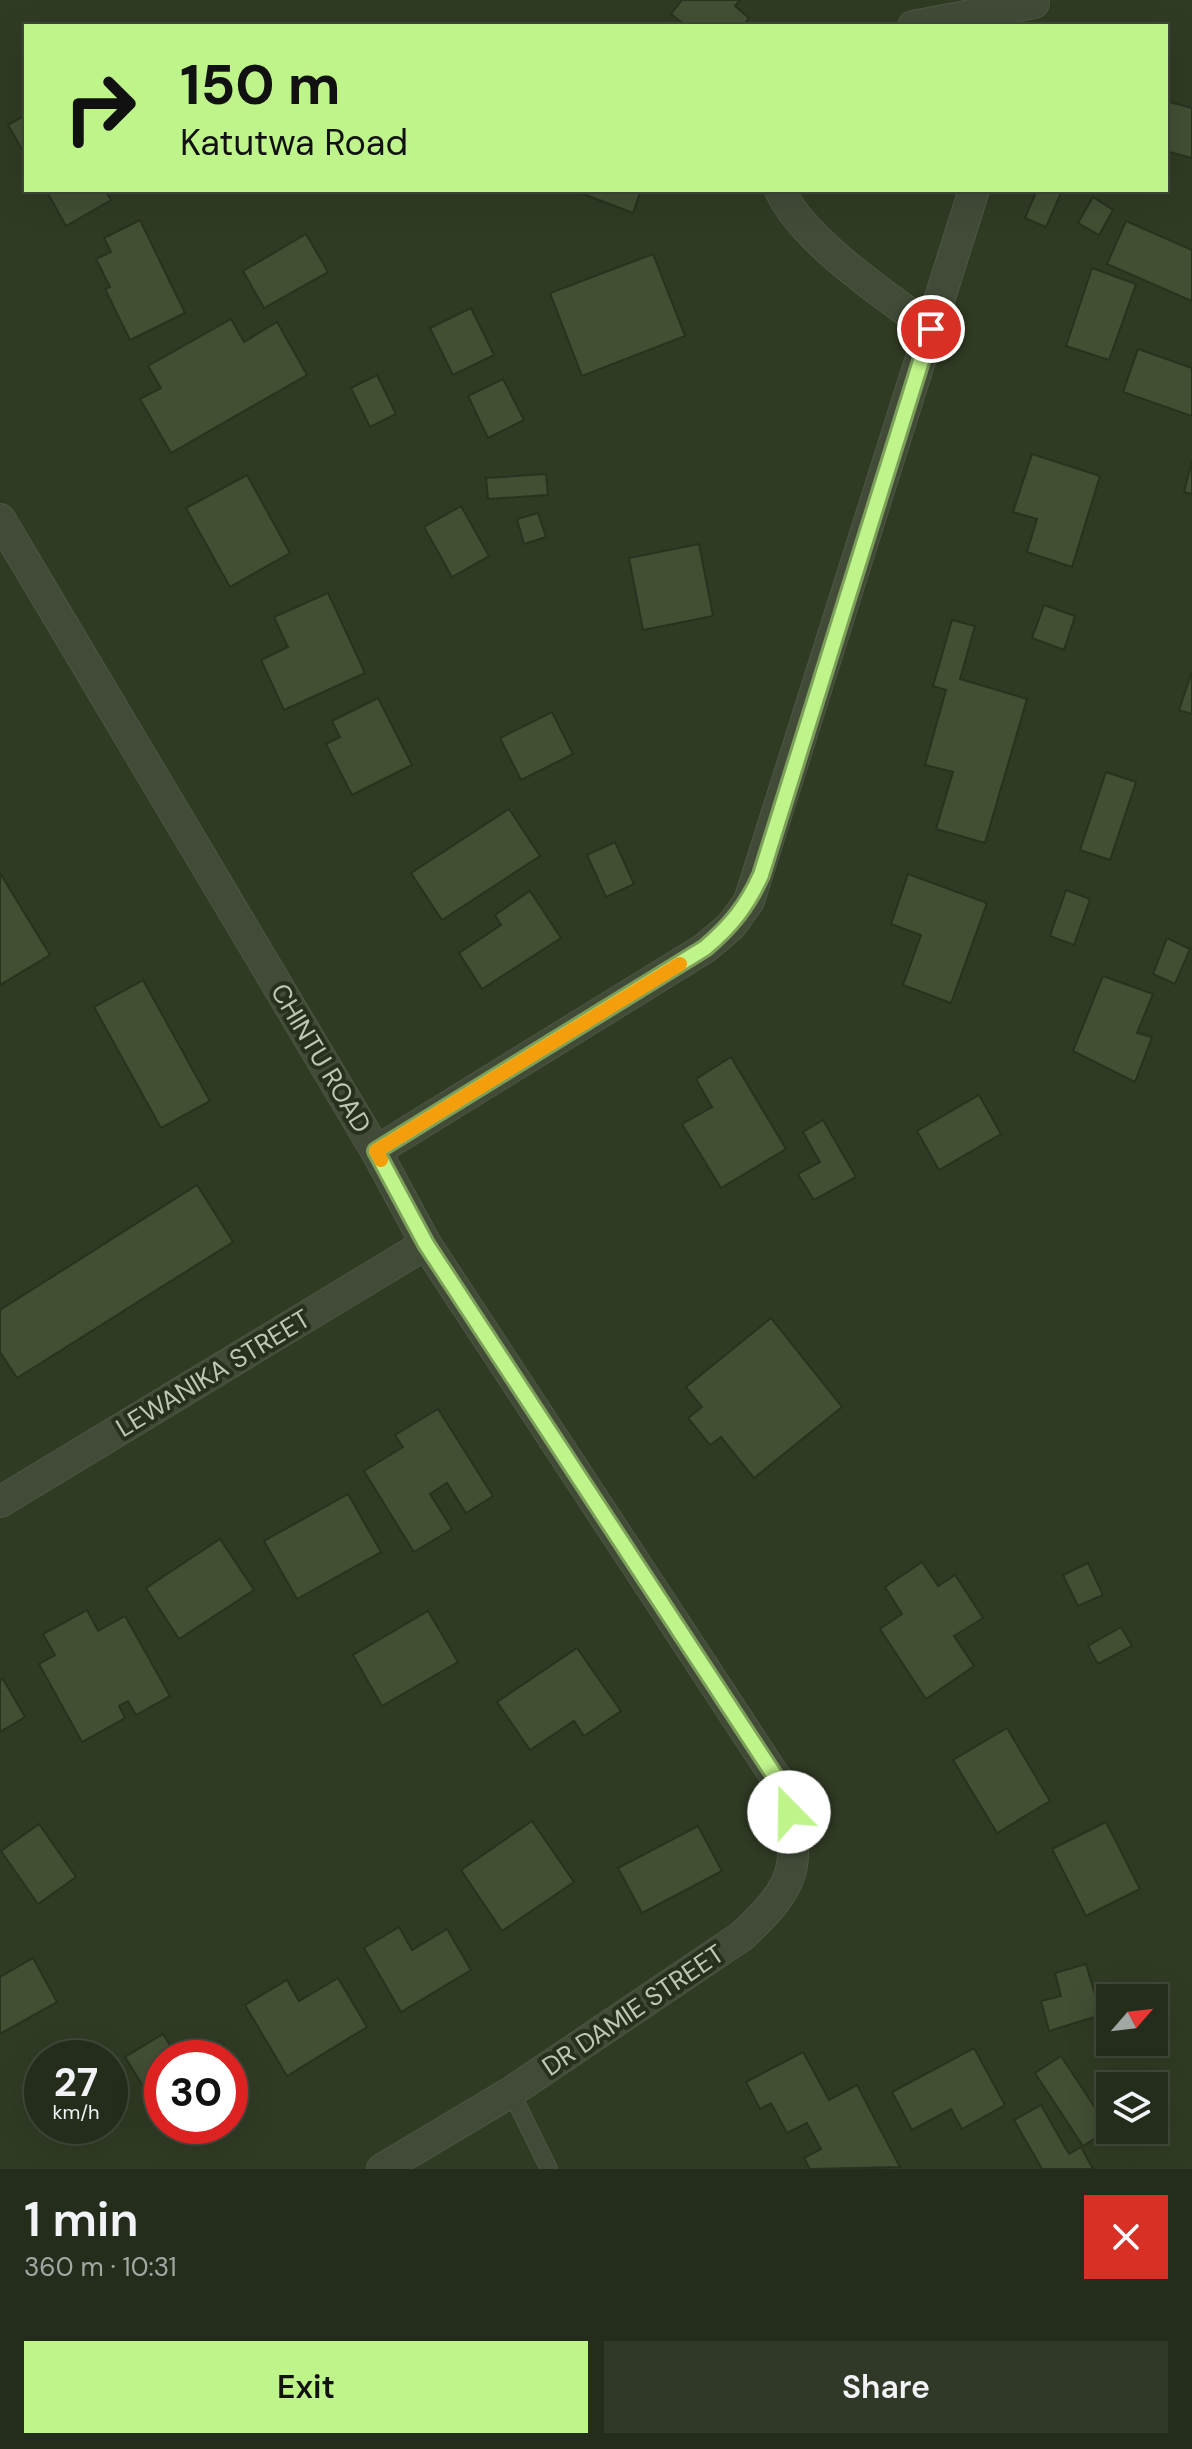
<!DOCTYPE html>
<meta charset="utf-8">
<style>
:root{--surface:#242c1b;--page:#303828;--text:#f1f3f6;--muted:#a3a7a3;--line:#41483a;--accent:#bff48b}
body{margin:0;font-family:"DM Sans",sans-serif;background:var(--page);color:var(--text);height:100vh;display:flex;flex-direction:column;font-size:30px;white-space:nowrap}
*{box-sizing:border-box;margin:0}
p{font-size:26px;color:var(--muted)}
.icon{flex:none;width:44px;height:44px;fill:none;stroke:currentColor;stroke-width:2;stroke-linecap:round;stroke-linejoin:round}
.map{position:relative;height:2169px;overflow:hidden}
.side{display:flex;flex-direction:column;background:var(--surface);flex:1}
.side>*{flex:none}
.banner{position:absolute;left:24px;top:24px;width:1144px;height:168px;border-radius:0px;box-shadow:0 8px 32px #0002,0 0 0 2px var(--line);background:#bff48b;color:#111;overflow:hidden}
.needle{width:52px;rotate:62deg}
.controls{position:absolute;left:1096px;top:1984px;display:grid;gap:16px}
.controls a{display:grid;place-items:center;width:72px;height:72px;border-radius:0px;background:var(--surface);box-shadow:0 8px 32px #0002,0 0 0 2px var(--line);font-size:40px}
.speed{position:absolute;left:24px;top:2040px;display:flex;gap:16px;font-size:40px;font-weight:700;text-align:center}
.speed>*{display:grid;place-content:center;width:104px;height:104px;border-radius:50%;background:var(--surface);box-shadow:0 8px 32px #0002,0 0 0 2px var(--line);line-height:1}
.speed small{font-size:20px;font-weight:400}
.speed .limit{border:12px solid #d22;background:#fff;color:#111}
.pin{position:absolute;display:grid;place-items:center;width:68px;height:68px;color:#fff;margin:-34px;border:4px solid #fff;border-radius:50%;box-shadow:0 2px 8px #0007}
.me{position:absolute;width:88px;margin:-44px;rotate:338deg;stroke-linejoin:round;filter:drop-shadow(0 0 6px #0008)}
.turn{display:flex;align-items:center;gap:28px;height:168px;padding:0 24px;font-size:36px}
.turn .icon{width:104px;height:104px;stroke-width:2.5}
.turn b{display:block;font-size:56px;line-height:68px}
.round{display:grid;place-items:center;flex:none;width:84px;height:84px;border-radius:0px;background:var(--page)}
.summary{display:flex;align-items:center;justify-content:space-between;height:136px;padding:0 24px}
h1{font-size:48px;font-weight:600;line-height:60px}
.action{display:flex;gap:16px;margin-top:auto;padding:16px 24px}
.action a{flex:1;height:92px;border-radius:0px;background:var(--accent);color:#111;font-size:32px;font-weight:600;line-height:92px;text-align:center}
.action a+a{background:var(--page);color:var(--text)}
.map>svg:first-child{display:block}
.building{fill:#424f33;stroke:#29321f;stroke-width:2}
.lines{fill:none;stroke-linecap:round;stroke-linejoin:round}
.lane-casing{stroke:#4e5744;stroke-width:18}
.street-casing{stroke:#4e5744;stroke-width:32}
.lane{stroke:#424b38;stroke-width:16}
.street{stroke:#424b38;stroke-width:30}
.route-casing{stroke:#7c9f5a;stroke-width:20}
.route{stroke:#bff48b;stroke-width:14}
.slow{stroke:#f59e0b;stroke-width:14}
.labels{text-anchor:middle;stroke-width:8;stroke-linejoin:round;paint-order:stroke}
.street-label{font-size:26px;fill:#bdc7b3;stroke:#27301d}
</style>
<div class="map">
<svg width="1192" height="2169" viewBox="0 0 1192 2169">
<rect width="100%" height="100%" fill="#303b24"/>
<g class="building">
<path d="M682 0H740L735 6 749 18 743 26H686L671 14Z"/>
<path d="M1166 101 1192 108V158L1169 152 1166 162Z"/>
<path d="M26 115V156L8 125Z"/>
<path d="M46 190H105L111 200 66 226Z"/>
<path d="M573 190H641L633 213Z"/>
<path d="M1037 190 1061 193 1046 227 1025 218Z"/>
<path d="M1093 197 1113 210 1099 235 1078 223Z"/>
<path d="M140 220 185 313 130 340 105 289 110 287 96 259 111 252 104 238Z"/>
<path d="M1126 221 1192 250V301L1107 264Z"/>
<path d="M306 234 328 272 264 308 243 271Z"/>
<path d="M653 254 685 336 582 376 550 293Z"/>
<path d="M1092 268 1136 284 1109 360 1066 346Z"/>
<path d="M471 308 494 355 453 375 430 328Z"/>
<path d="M231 319 244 342 277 322 307 375 171 453 140 399 161 388 148 366Z"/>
<path d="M1138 349 1192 368V416L1123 392Z"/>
<path d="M377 375 396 414 370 427 351 388Z"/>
<path d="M503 379 524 420 488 438 468 396Z"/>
<path d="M1032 454 1100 476 1072 567 1027 552 1037 519 1013 512Z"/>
<path d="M1192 461V494L1184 492Z"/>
<path d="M546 474 548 495 488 499 486 478Z"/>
<path d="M247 475 290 553 230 587 186 508Z"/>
<path d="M461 506 489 556 452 577 424 527Z"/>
<path d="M538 513 546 537 524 544 517 519Z"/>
<path d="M699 544 713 616 643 630 629 558Z"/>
<path d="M328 593 365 673 284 710 261 660 288 647 274 617Z"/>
<path d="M1044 605 1075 616 1064 650 1032 638Z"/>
<path d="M952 620 975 626 960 679 1027 699 985 843 936 829 953 772 925 765 946 690 933 686Z"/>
<path d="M1192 671V714L1179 710Z"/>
<path d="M378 698 412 765 352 795 326 744 340 737 332 721Z"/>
<path d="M552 712 573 754 521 780 500 738Z"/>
<path d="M1106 772 1136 782 1110 860 1080 850Z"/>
<path d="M509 809 540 856 442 920 411 873Z"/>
<path d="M615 842 634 884 606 897 587 855Z"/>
<path d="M0 873 50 955 0 985Z"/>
<path d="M908 874 987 903 951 1003 903 985 921 935 891 924Z"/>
<path d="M1066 890 1090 899 1074 945 1050 936Z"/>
<path d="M530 891 561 938 482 989 459 953 501 925 495 915Z"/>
<path d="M1167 938 1190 949 1175 984 1153 974Z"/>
<path d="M1103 976 1153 994 1137 1033 1152 1037 1135 1082 1073 1051Z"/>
<path d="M143 980 210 1101 161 1128 94 1007Z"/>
<path d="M731 1057 786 1149 721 1188 682 1124 712 1107 696 1079Z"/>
<path d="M979 1095 1001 1134 939 1170 917 1131Z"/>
<path d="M823 1120 856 1177 814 1200 798 1174 820 1162 803 1132Z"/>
<path d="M197 1185 233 1242 17 1378 0 1352V1310Z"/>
<path d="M771 1318 842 1407 754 1478 721 1437 710 1445 688 1418 702 1407 686 1387Z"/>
<path d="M438 1409 493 1496 466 1513 447 1483 430 1494 452 1529 414 1552 364 1471 403 1447 395 1435Z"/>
<path d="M348 1494 381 1552 297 1599 264 1541Z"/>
<path d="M220 1539 254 1590 179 1639 146 1588Z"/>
<path d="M922 1562 938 1586 955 1575 983 1618 954 1636 974 1666 926 1699 880 1629 902 1614 885 1587Z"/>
<path d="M1088 1563 1103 1595 1078 1606 1063 1575Z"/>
<path d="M87 1610 98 1631 125 1616 170 1696 136 1715 128 1701 119 1706 125 1718 82 1742 39 1664 55 1655 43 1634Z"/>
<path d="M428 1611 458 1662 382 1706 353 1655Z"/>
<path d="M1121 1627 1132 1646 1098 1664 1088 1646Z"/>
<path d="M577 1648 621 1711 584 1736 574 1721 530 1750 497 1702Z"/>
<path d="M3 1679 25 1717 0 1732V1681Z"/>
<path d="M1007 1728 1050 1801 997 1833 953 1760Z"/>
<path d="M532 1821 574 1882 502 1931 461 1870Z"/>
<path d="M1106 1822 1140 1889 1086 1916 1052 1849Z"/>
<path d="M39 1824 76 1877 38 1904 1 1851Z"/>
<path d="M698 1826 722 1871 642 1913 618 1868Z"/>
<path d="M399 1927 412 1950 447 1929 471 1970 401 2012 364 1948Z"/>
<path d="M33 1958 57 2002 0 2034V1977Z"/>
<path d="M1086 1964 1101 2015 1049 2031 1041 2001 1061 1996 1055 1973Z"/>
<path d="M338 1978 367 2027 287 2076 245 2005 287 1980 299 2001Z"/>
<path d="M163 2034 178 2058H162V2117L125 2057Z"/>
<path d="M221 2041 248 2085 230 2096V2058H194Z"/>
<path d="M974 2048 1005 2105 962 2129 951 2109 912 2130 892 2092Z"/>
<path d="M803 2052 829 2100 857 2085 900 2167 810 2169 804 2158 821 2149 807 2123 787 2133 771 2103 760 2109 746 2082Z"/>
<path d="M1061 2056 1109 2129 1083 2146 1035 2073Z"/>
<path d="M1041 2105 1069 2154 1081 2147 1093 2169H1042L1014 2120Z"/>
<path d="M167 2126H202L177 2141Z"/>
</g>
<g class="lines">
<defs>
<path id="lane" d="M511 2092 549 2169"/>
<g id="street">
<path d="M913 26 1034 3"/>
<path d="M780 190C801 239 887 297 931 329"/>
<path d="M0 519 376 1151 426 1244 784 1790C801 1864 799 1883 742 1936L511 2092 382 2169"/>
<path d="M376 1151 705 948 731 926 749 901 974 190"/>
<path d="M0 1502 426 1244"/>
</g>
</defs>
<use href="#lane" class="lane-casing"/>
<use href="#street" class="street-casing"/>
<use href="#lane" class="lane"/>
<use href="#street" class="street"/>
</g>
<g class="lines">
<defs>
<path id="route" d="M789 1812 784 1790 426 1244 376 1151 705 948C731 926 747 906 761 875L931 329"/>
</defs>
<use href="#route" class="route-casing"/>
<use href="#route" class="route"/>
<path class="slow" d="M381 1160 376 1151 680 964"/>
</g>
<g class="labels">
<g class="street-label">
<text transform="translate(321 1058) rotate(59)" y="9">CHINTU ROAD</text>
<text transform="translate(213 1373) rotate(-31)" y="9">LEWANIKA STREET</text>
<text transform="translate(633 2010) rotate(-34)" y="9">DR DAMIE STREET</text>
</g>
</g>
</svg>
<div class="controls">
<a><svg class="needle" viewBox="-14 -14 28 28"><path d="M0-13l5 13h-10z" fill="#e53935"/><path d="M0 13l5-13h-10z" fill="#a3a7a3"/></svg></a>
<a><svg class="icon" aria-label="layers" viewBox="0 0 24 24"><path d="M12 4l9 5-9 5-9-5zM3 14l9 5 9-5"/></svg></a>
</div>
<div class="speed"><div>27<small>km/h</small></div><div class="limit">30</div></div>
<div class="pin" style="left:931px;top:329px;background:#d93025"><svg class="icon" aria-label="arrive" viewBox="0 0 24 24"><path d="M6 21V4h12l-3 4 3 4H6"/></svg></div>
<svg class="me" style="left:789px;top:1812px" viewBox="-20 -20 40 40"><circle r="19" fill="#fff"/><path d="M0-13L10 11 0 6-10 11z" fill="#bff48b"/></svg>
<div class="banner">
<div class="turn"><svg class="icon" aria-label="right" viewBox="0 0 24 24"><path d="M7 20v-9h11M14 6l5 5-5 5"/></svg><div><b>150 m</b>Katutwa Road</div></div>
</div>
</div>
<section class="side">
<div class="summary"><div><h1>1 min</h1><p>360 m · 10:31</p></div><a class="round" style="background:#d93025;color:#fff"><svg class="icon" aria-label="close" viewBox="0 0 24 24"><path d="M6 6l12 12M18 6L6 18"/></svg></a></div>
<div class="action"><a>Exit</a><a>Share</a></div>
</section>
